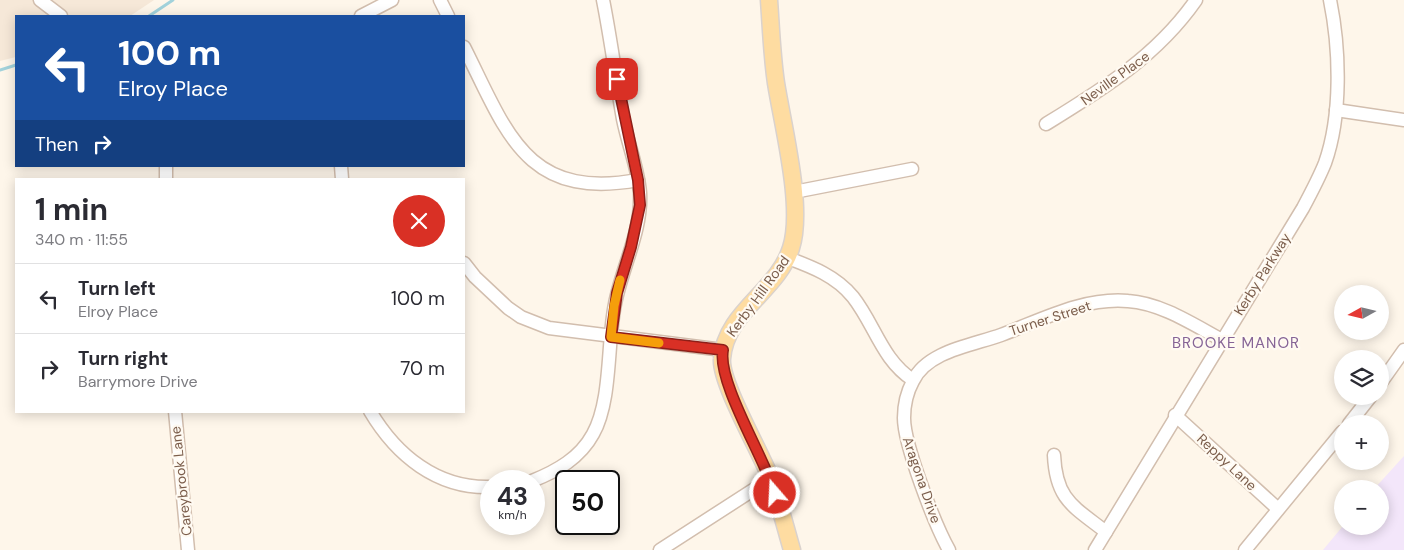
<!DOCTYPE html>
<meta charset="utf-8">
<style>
:root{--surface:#fff;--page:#f2f2f3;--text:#2b2b33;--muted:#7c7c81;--line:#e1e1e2}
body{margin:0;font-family:"DM Sans",sans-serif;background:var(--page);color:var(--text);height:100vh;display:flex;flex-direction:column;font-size:19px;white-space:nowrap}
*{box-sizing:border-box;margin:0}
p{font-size:16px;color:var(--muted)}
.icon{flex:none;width:28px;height:28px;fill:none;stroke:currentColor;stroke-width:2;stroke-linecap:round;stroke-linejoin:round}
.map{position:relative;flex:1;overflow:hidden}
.side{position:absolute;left:15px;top:178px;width:450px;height:235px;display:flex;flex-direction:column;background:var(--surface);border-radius:0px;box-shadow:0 2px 12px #0003}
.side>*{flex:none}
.guide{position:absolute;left:15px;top:15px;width:450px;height:152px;border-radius:0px;box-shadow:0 2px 12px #0003;background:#1a4fa0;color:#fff;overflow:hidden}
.needle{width:32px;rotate:262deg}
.controls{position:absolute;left:1334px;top:285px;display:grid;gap:10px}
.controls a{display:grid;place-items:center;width:55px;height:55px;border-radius:50%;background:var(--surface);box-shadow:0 2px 12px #0003;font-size:25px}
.speed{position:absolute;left:480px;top:470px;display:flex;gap:10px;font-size:25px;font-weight:700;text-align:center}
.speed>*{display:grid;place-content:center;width:65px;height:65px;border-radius:50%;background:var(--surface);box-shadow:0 2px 12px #0003;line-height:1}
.speed small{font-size:12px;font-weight:400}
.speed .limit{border:2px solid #111;border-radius:8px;background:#fff;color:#111}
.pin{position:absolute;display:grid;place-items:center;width:42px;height:42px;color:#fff;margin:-21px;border-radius:10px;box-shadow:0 2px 8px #0006}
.me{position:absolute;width:55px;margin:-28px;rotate:341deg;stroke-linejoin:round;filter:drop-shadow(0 0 4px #0008)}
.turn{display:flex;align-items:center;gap:18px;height:105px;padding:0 20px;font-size:22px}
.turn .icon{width:65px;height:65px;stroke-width:2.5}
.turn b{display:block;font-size:35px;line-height:42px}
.then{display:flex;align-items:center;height:48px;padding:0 20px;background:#0003;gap:10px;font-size:19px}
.round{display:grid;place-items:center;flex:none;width:52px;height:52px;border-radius:26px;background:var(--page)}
.overview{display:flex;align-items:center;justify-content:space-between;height:85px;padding:0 20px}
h1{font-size:30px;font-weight:700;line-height:38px}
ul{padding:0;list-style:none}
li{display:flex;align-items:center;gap:15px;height:70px;padding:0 20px;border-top:1px solid var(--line)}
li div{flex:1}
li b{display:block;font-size:19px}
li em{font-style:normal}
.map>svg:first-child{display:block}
.residential{fill:#f6e8d8}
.education{fill:#f3e6fa}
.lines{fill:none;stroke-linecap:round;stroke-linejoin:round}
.stream{stroke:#a2d2db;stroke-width:3}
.minor-casing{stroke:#d2beae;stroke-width:15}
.major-casing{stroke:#dad2cd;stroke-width:19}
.minor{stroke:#fff;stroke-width:12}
.major{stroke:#fedca1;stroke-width:16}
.route-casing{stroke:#8d1f18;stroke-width:12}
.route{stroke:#d93025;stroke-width:9}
.slow{stroke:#f59e0b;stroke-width:9}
.labels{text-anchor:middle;stroke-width:4.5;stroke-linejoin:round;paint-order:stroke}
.street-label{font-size:14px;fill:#7b5d4b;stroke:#fffaf2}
.neighbourhood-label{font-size:15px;letter-spacing:1px;fill:#866496;stroke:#fffaf2}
</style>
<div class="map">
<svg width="1404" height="550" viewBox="0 0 1404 550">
<rect width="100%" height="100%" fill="#fef6ea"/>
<path class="residential" d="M0 0H154L130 16H16V57L0 61Z"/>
<path class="education" d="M1404 456V550H1323L1343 526H1380V489H1374Z"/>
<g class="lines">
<g class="stream">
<path d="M149 16 173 0"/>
<path d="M0 70 16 65"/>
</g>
<defs>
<g id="minor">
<path d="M40 0 61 16"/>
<path d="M440 0 448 16"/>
<path d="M361 16 392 0"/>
<path d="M464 47C506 130 525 201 638 180"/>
<path d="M1336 110 1404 120"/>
<path d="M1046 124C1103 89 1157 56 1196 0"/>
<path d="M166 166V179"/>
<path d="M341 166 342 179"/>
<path d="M794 192 912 169"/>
<path d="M788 258C812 267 836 276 853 297 875 325 882 360 913 380"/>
<path d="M464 263 475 277 508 308 521 317 549 328 723 350"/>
<path d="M1380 384 1404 350"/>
<path d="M175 411 188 550"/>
<path d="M370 411C396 455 437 489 491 487"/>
<path d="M1175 415 1278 509"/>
<path d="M1349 424 1371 396"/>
<path d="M1054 455C1056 500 1073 506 1106 532"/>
<path d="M532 481C557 471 580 458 593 434 612 400 607 342 615 304 622 267 642 231 640 193 638 168 628 144 623 119 616 80 611 40 603 0"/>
<path d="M660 550 770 479"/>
<path d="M949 550C935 525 904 445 904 418 904 406 907 392 913 381 927 351 973 345 1001 335 1041 320 1084 297 1128 301 1161 303 1194 325 1222 340"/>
<path d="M1095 550 1303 208C1311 193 1319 178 1325 163 1342 115 1340 49 1330 0"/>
<path d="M1245 550 1342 432"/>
</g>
<path id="major" d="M769 0C771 28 772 56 776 83 783 127 804 208 791 248 778 291 725 312 722 359 720 382 760 451 770 477 779 501 785 526 792 550"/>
</defs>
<use href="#minor" class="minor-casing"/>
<use href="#major" class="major-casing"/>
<use href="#minor" class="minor"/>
<use href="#major" class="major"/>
</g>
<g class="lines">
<defs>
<path id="route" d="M617 79 638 180 640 205 631 247 617 293 611 337 723 350C717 382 764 457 775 493"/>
</defs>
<use href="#route" class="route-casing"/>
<use href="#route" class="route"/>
<path class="slow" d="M620 280 614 306 611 337 659 343"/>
</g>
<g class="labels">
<g class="street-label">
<text transform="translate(1115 78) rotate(-36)" y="5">Neville Place</text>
<text transform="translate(1262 274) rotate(-58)" y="5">Kerby Parkway</text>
<text transform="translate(758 296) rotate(-54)" y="5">Kerby Hill Road</text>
<text transform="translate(1050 318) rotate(-18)" y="5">Turner Street</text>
<text transform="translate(1227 462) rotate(43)" y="5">Reppy Lane</text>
<text transform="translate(922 480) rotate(71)" y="5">Aragona Drive</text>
<text transform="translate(181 481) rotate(-96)" y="5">Careybrook Lane</text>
</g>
<g class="neighbourhood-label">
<text x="1236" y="348">BROOKE MANOR</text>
</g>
</g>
</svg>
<div class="controls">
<a><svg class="needle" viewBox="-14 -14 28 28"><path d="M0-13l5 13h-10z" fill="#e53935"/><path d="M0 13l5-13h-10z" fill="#7c7c81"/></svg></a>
<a><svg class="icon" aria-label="layers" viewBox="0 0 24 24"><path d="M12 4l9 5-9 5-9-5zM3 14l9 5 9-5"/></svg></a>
<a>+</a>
<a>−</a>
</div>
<div class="speed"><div>43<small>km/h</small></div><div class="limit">50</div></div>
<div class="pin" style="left:617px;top:79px;background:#d93025"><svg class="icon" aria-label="arrive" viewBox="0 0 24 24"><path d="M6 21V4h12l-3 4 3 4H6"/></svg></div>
<svg class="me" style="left:775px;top:493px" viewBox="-20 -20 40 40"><circle r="17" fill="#d93025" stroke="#fff" stroke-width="3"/><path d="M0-11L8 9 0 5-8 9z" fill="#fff"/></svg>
<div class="guide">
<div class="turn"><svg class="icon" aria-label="left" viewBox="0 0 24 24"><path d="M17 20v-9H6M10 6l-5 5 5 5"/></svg><div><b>100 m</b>Elroy Place</div></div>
<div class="then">Then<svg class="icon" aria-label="right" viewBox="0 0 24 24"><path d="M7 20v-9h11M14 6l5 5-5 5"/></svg></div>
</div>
<section class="side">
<div class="overview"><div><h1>1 min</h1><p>340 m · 11:55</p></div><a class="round" style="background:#d93025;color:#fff"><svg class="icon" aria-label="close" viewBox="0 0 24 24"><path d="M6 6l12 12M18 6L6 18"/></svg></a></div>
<ul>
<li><svg class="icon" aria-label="left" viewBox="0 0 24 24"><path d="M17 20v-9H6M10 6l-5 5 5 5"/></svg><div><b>Turn left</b><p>Elroy Place</p></div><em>100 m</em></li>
<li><svg class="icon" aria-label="right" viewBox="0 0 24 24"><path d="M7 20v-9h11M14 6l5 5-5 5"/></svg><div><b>Turn right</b><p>Barrymore Drive</p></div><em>70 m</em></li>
</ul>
</section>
</div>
